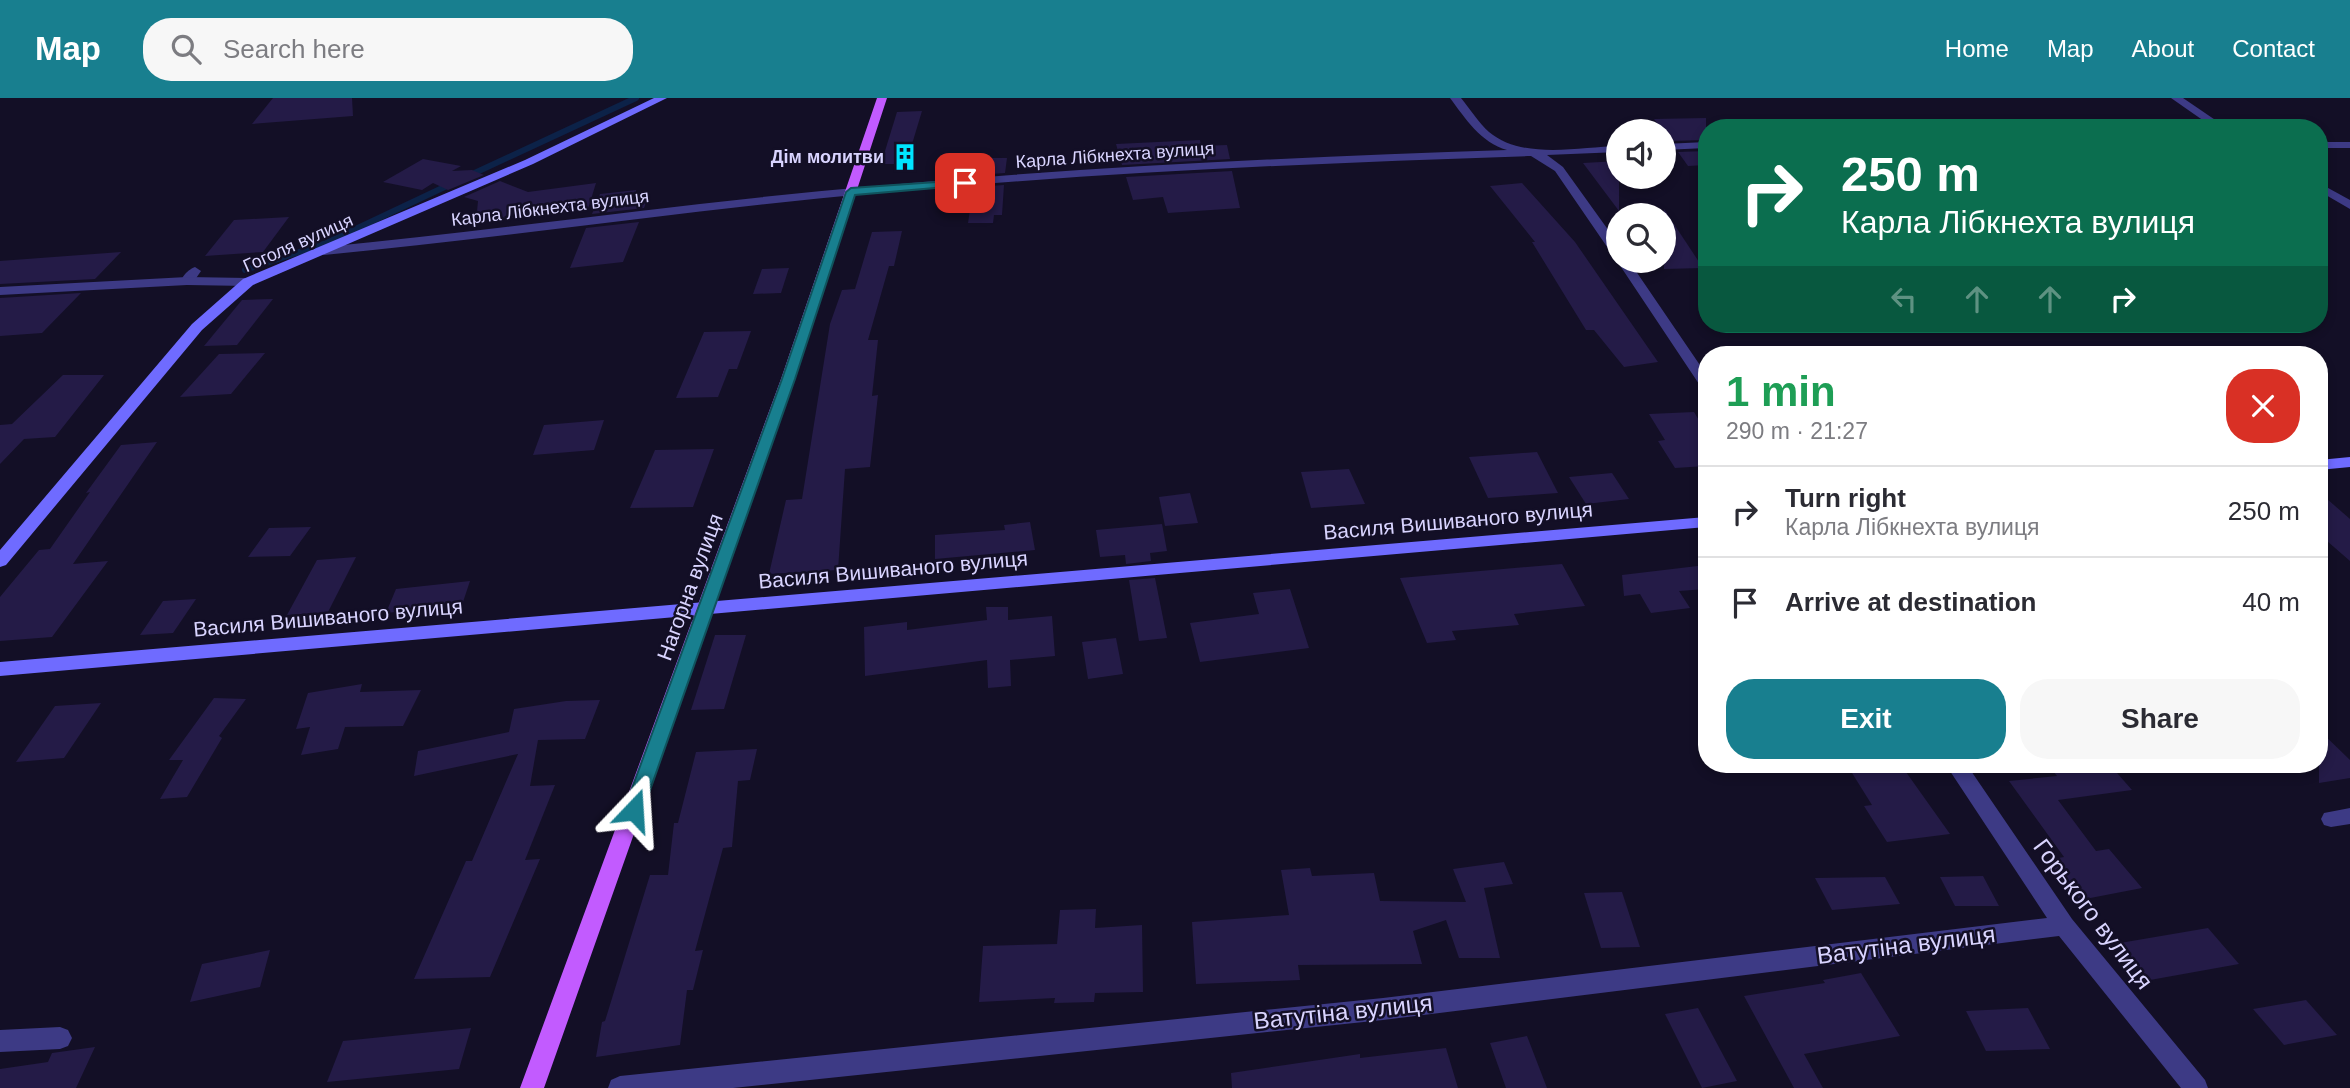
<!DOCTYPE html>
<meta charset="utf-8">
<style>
:root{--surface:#fff;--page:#f7f7f7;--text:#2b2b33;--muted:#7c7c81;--line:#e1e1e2;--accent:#187f8f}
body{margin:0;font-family:Helvetica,sans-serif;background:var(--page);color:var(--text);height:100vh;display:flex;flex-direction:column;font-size:26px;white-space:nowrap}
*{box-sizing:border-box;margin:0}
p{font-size:23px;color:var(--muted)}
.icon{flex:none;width:38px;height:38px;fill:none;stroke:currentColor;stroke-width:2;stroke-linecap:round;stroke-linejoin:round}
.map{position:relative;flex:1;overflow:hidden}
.sheet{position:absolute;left:1698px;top:248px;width:630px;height:427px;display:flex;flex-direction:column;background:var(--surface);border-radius:28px;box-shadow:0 4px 10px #0003}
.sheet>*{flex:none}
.guide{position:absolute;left:1698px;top:21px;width:630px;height:214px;border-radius:28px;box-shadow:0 4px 10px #0003;background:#0b6e4f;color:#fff;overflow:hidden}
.controls{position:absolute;left:1606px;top:21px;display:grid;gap:14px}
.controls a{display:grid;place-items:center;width:70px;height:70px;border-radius:50%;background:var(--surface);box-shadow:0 4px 10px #0003;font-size:35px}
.pin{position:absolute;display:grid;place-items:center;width:60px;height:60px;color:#fff;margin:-30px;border-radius:14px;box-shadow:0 4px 10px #0006}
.me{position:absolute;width:77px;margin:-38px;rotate:20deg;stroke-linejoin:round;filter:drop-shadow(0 0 5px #0008)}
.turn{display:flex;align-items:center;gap:24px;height:147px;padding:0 28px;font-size:32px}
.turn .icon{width:91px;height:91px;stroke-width:2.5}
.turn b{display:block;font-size:49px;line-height:60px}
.lanes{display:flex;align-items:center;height:66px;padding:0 28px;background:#0003;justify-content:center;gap:35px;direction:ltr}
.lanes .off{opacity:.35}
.round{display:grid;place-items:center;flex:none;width:74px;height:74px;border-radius:28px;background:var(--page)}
.summary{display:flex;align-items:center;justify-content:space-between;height:119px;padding:0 28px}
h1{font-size:42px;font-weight:700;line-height:52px;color:#1e9e55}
.primary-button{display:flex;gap:14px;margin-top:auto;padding:14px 28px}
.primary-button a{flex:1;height:80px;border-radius:28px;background:var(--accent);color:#fff;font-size:28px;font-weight:700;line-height:80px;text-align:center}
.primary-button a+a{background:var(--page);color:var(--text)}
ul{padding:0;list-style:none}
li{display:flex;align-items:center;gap:21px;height:91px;padding:0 28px;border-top:2px solid var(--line)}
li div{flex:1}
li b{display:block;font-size:26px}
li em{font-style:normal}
header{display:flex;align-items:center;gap:42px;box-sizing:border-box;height:98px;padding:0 35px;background:var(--accent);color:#fff}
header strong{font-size:33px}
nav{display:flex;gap:38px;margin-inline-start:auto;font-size:24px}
.search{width:490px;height:63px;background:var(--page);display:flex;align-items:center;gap:18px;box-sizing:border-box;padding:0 24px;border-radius:28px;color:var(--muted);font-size:26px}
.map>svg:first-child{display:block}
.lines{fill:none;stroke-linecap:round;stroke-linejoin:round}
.stream{stroke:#0c2248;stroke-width:6}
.building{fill:#241b47}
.lane{fill:#3d3a85;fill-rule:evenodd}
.street{fill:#3d3a85;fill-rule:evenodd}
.secondary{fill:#6f6bff;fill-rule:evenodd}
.primary{fill:#c25bff;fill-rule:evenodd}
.route{fill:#187f8f;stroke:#10535d;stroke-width:2}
.labels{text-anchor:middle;stroke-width:5;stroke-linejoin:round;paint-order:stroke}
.far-street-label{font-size:18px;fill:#d9d4ff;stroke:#130f26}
.far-poi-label{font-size:18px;font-weight:bold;fill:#d9d4ff;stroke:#130f26;text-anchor:end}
.street-label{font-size:21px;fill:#d9d4ff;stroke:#130f26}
.near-street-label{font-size:24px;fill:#d9d4ff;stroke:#130f26}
</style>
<header>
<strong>Map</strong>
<div class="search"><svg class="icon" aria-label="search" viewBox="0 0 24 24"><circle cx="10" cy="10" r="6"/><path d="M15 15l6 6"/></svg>Search here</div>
<nav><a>Home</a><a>Map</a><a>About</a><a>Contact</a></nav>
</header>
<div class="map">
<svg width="2350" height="990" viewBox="0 0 2350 990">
<rect width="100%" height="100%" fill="#130f26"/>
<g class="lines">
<g class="stream">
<path d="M466 79 636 0"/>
<path d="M245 172 326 145 453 85"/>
</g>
</g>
<g class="building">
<path d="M273 0H352L353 18 252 26Z"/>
<path d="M922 13 906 66H881L897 14Z"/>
<path d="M1706 20V42L1670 43 1654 21Z"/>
<path d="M1200 42 1201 48 1227 47 1230 61 1122 67 1116 46Z"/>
<path d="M1706 53V67L1688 68 1678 54Z"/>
<path d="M953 60H1007L1005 75 950 79Z"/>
<path d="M423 61 461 68 452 73 472 72 484 77 448 92 433 85 422 92 383 84Z"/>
<path d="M1619 63V113L1583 65Z"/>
<path d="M1232 73 1240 110 1168 115 1163 99 1133 102 1126 79Z"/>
<path d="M500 83 528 94 596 85 588 111 476 124 478 103 464 99Z"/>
<path d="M1522 85 1575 144 1658 264 1624 269 1594 232H1586L1532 144H1535L1490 88Z"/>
<path d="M1004 87 1002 117H994L993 125H968L971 105 947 106 949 91Z"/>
<path d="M636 92V96L650 94 644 110 592 116 600 96Z"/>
<path d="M1664 111 1703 170 1664 171Z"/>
<path d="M289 119 263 154 205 158 234 122Z"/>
<path d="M639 124 623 164 570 170 586 130Z"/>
<path d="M902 133 894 168H889L868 242H878L872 298 878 297 870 369 845 371 838 472 769 476 786 402 802 401 830 226 842 192 855 191 872 134Z"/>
<path d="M121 154 95 181 0 186V163Z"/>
<path d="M789 170 781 195 753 196 762 171Z"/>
<path d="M81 195 42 235 0 238V200Z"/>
<path d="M273 201 237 247 204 248 242 202Z"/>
<path d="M751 233 737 271H729L718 299 676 300 704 234Z"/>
<path d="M265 255 231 296 180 299 219 256Z"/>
<path d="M63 277H104L55 339 24 341 0 366V327L12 326Z"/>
<path d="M1694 314 1706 334V368L1675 370 1658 343 1665 342 1649 316Z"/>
<path d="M604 322 594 352 533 357 544 327Z"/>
<path d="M157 344 73 466 108 463 52 539 0 543V499L39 452 50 451 90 394 86 395 121 347Z"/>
<path d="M714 351 693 409 630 410 655 352Z"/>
<path d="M1537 354 1558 395 1488 400 1469 359Z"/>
<path d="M1349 371 1365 406 1311 410 1301 374Z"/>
<path d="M1612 375 1629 401 1586 406 1569 379Z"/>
<path d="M2319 394 2350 421V463L2319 436Z"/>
<path d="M1190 395 1198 425 1165 428 1159 399Z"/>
<path d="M1030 424 1035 452 935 461V437L1005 432 1004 427Z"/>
<path d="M1162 426 1167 453 1150 455 1151 463 1126 466 1125 457 1100 459 1096 432Z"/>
<path d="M311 429 290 458 248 459 269 430Z"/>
<path d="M356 459 328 514 287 517 317 462Z"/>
<path d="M1562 466 1585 508 1514 516 1519 527 1452 533 1456 542 1427 545 1400 480Z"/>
<path d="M1706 467V491L1679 493 1690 510 1651 515 1640 496 1624 498 1622 477Z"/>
<path d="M1155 480 1167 540 1139 543 1129 482Z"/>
<path d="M470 483 462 507 386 515 396 491Z"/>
<path d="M1290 491 1309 550 1200 564 1190 525 1259 516 1253 495Z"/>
<path d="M196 501 173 535 140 537 163 503Z"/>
<path d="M986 509H1008V522L1052 518 1055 558 1010 562 1011 588 988 590 987 562 865 578 864 529 907 524V532L987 522Z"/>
<path d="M715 537H746L724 611 691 612Z"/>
<path d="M1116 540 1123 576 1088 581 1082 544Z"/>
<path d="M362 586 360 594 421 592 403 628 345 629 338 651 301 657 310 629 296 631 308 595Z"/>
<path d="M214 600 246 601 219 638 222 640 187 699 160 701 183 662H169Z"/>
<path d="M600 602 585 641 538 642 530 688 555 687 525 762 540 761 490 879 414 881 466 763H472L518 656 414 678 418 653 509 634 514 611 566 603Z"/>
<path d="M101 605 64 660 16 664 55 608Z"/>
<path d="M2319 632 2350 662V680L2319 685Z"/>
<path d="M757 651 750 682 738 683 732 749 723 750 695 853 703 852 693 892H687L680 947 596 959 602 924 605 923 650 777H668L674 725H678L696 654Z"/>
<path d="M1847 667H1901L1950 736 1887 744 1864 708 1872 707Z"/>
<path d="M2048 667H2110L2132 692 2058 702 2096 753 2109 751 2142 790 2080 802 2047 762 2064 759 2009 683 2057 678Z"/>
<path d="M1504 764 1513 786 1484 790 1500 860H1459L1446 822 1413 833 1422 866 1298 867 1300 882 1196 886 1192 824 1289 817 1281 772 1310 770 1312 778 1374 775 1380 803 1466 804 1453 771Z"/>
<path d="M1983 778 1999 808H1955L1940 779Z"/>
<path d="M1885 779 1900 806 1832 812 1815 780Z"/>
<path d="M1622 794 1640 849 1601 850 1584 795Z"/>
<path d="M1096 811 1095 830 1142 827 1143 894 1095 895 1094 904 1054 905 1055 900 979 904 983 848 1057 846 1060 812Z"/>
<path d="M2208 830 2239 866 2150 882 2120 845Z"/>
<path d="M270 852 260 889 190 904 202 866Z"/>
<path d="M1861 875 1900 938 1804 956 1823 990H1794L1744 898 1825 885 1823 882Z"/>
<path d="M2306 902 2337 937 2284 947 2253 911Z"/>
<path d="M1698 910 1737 983 1702 990 1665 916Z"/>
<path d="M2028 910 2050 951 1986 953 1966 913Z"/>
<path d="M471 930 459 971 327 984 343 943Z"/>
<path d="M1527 938 1547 990H1506L1490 945Z"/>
<path d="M95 949 76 990H0V971L48 964 52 955Z"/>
<path d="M1446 950 1458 990H1232L1231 975 1360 956V960Z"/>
</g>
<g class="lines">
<g class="lane">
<path d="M195 169 201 173 192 186H182C179 180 189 171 195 169Z"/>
<path d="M60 929 68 932 72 940 68 948 60 951 0 954V932Z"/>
</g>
<g class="street">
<path d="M1450 0H1461C1470 11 1479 25 1489 34 1522 62 1579 49 1619 48V54L1547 57 1563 69 1619 147V160L1614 159 1555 73 1531 58C1312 65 1093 75 875 95 691 112 508 139 324 157L318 153 324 149C508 131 691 104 876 88 1086 69 1296 59 1507 52 1481 45 1465 20 1450 0Z"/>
<path d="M2171 0H2183L2227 30H2214Z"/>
<path d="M1706 44V50L1664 52V46Z"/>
<rect x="2319" y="44" width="31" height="6"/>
<path d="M2319 85 2350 102V111L2319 93Z"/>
<path d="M1618 160 1619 163H1629L1706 276V290L1699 286 1617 163Z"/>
<path d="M187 179 248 180 255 184 248 188 187 187 0 197V189Z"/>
<path d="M1946 667H1967L2072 821 2205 982 2208 990H2181L2059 838 1383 922 733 990H608L611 982 620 978 1383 900 2047 820Z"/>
<path d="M2350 710V726L2331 729 2324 727 2321 721 2324 715Z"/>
</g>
<g class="secondary">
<path d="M654 0H667L533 66 253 187 202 232 6 467 0 469V452L192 226 243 181 525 62Z"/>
<path d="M2350 359V369L2319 372V362Z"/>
<path d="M1706 419V429L0 578V564Z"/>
</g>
<path class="primary" d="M877 0H887L795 281 544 990H520L781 281Z"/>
</g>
<path class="route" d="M965 82 969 83V87L855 97 795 281 643 712 640 718 634 720 627 718 624 712 782 281 846 94 851 90Z"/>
<defs>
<symbol id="building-bare" viewBox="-9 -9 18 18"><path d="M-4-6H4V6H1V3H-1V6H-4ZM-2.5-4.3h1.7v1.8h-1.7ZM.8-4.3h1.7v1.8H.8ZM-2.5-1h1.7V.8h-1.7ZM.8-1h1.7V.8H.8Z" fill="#00e5ff" stroke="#130f26" stroke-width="2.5" paint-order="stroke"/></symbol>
</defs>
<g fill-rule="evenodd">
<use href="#building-bare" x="886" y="40" width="38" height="38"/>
</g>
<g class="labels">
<g class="far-street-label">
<text transform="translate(1115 57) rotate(-4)" y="6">Карла Лібкнехта вулиця</text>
<text transform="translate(550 110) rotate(-7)" y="6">Карла Лібкнехта вулиця</text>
<text transform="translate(298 145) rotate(-24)" y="6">Гоголя вулиця</text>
</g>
<g class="far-poi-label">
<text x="884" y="65">Дім молитви</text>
</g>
<g class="street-label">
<text transform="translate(1458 423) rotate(-5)" y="7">Василя Вишиваного вулиця</text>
<text transform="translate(893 472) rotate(-5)" y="7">Василя Вишиваного вулиця</text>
<text transform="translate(690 489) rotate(-70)" y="7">Нагорна вулиця</text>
<text transform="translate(328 520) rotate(-5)" y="7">Василя Вишиваного вулиця</text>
</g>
<g class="near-street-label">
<text transform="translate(2093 816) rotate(53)" y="8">Горького вулиця</text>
<text transform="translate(1906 847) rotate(-7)" y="8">Ватутіна вулиця</text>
<text transform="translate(1343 914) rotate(-6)" y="8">Ватутіна вулиця</text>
</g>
</g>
</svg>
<div class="controls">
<a><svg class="icon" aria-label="sound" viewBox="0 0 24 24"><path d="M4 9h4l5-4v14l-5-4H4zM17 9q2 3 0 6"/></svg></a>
<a><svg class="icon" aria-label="search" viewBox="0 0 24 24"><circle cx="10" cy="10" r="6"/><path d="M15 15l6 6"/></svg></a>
</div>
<div class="pin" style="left:965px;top:85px;background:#d93025"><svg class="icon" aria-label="arrive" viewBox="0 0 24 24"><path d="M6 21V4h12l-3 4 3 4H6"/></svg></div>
<svg class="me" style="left:634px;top:712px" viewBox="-20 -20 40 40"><path d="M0-17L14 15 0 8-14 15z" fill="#187f8f" stroke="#fff" stroke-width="4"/></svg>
<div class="guide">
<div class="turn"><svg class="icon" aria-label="right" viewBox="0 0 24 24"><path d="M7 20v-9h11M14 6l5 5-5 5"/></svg><div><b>250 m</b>Карла Лібкнехта вулиця</div></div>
<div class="lanes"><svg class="icon off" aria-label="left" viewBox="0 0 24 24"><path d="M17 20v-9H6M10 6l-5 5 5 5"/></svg><svg class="icon off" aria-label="ahead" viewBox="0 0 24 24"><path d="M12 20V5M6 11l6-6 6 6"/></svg><svg class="icon off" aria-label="ahead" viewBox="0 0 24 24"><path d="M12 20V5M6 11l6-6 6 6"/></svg><svg class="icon" aria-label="right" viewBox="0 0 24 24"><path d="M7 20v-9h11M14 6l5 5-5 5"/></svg></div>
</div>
<section class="sheet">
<div class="summary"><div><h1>1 min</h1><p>290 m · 21:27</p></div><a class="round" style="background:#d93025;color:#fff"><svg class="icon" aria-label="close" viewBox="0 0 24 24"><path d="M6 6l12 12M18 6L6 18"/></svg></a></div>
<ul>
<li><svg class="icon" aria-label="right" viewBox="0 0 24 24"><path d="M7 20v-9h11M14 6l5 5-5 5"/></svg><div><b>Turn right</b><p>Карла Лібкнехта вулиця</p></div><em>250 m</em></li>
<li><svg class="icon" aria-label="arrive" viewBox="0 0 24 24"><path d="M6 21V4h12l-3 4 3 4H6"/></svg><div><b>Arrive at destination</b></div><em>40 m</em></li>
</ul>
<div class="primary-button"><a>Exit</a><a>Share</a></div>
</section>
</div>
